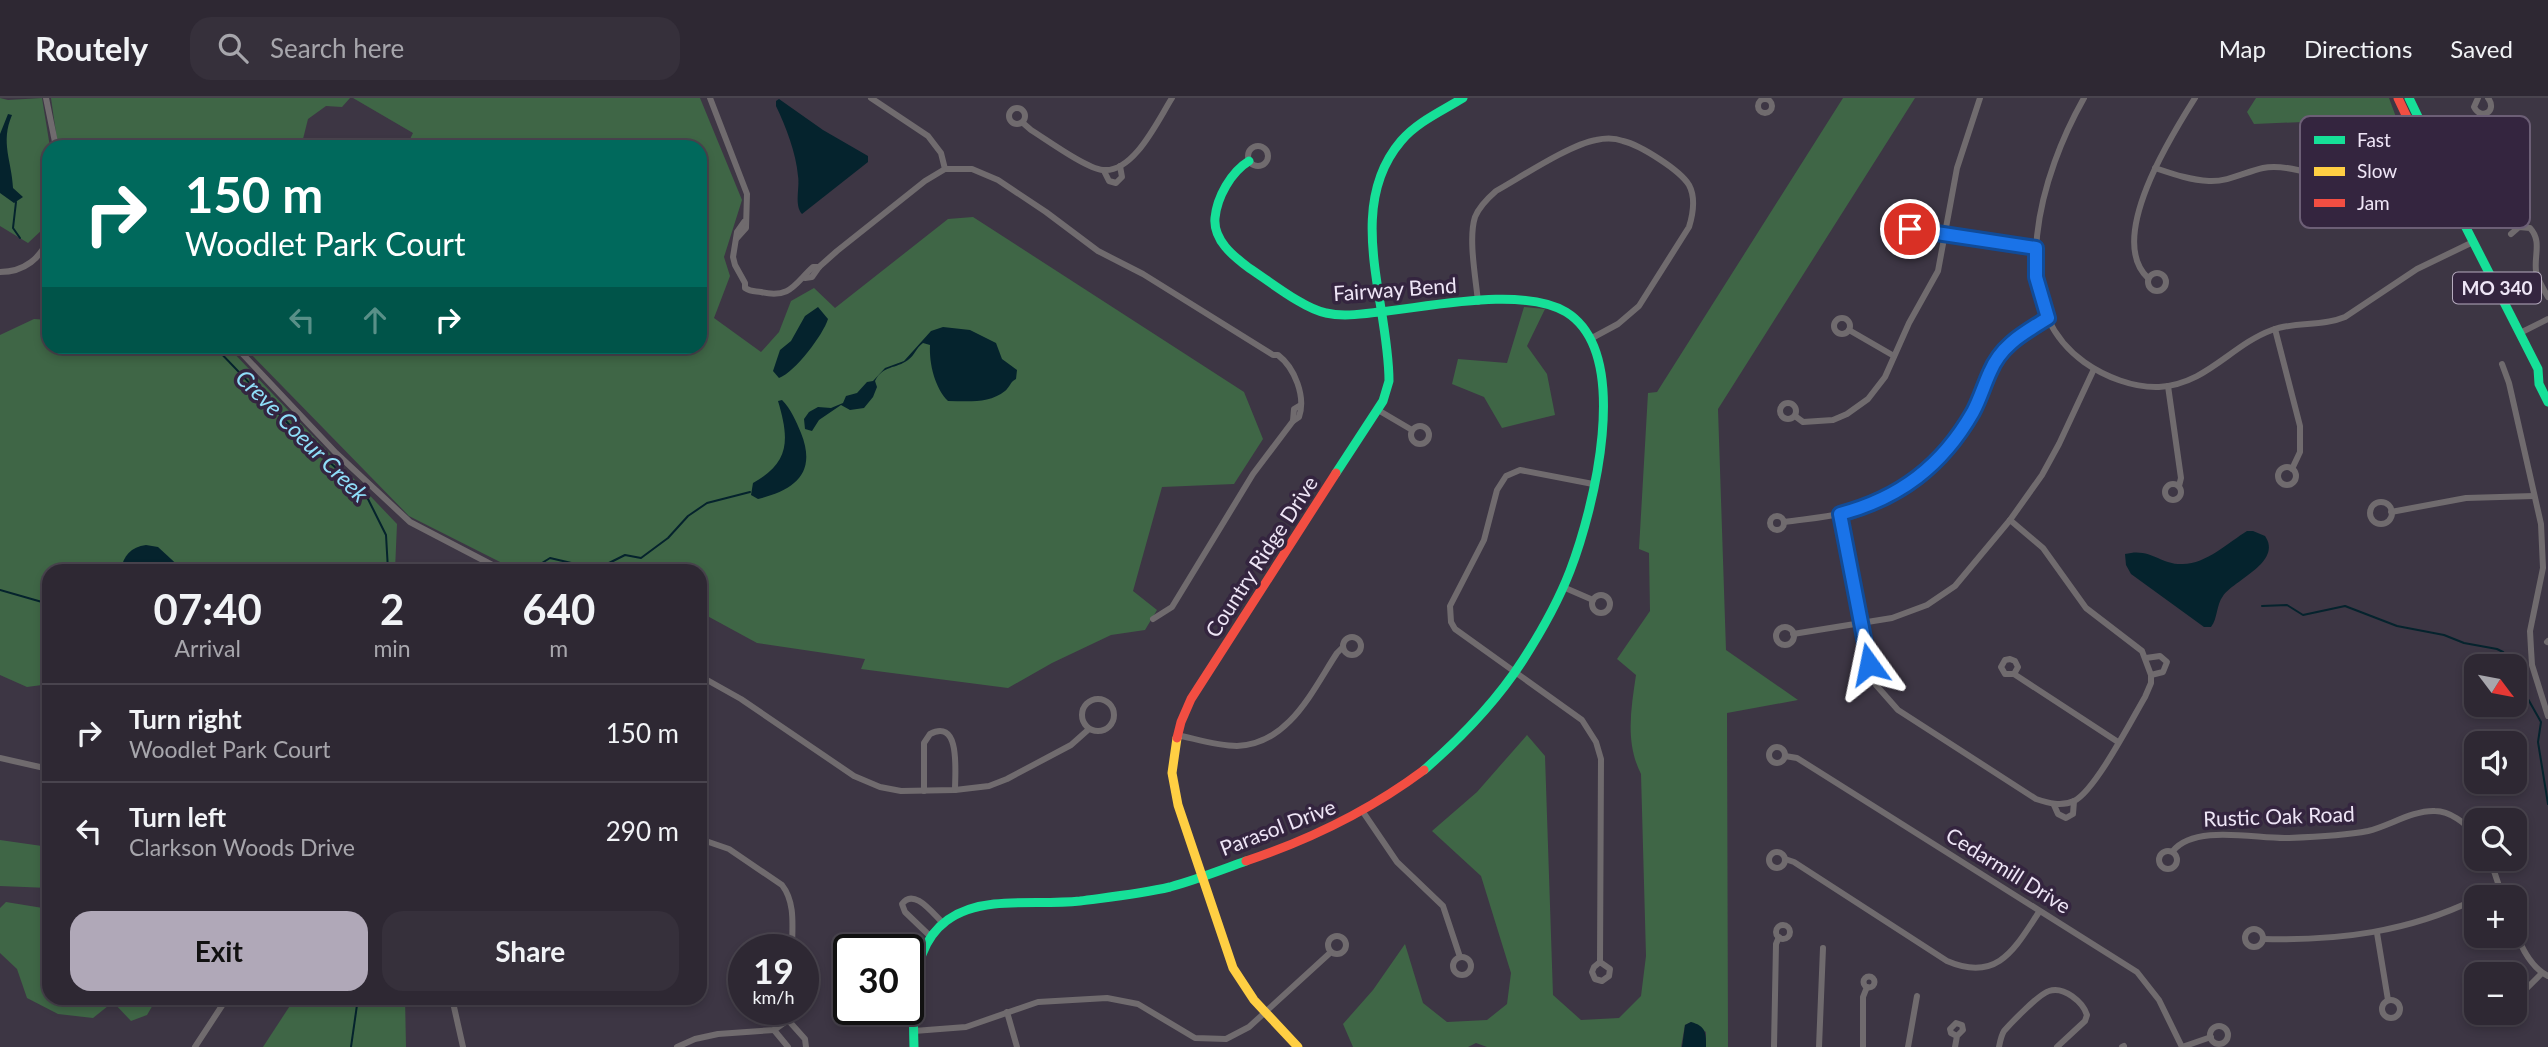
<!DOCTYPE html>
<meta charset="utf-8">
<style>
:root{--surface:#2e2833;--page:#36303b;--text:#f1f3f6;--muted:#a7a6ac;--line:#49444e;--accent:#b0a8b8}
body{margin:0;font-family:Lato,sans-serif;background:var(--page);color:var(--text);height:100vh;display:flex;flex-direction:column;font-size:26px;white-space:nowrap}
*{box-sizing:border-box;margin:0}
p{font-size:23px;color:var(--muted)}
.icon{flex:none;width:38px;height:38px;fill:none;stroke:currentColor;stroke-width:2;stroke-linecap:round;stroke-linejoin:round}
.map{position:relative;flex:1;overflow:hidden}
.panel{position:absolute;left:42px;top:466px;width:665px;height:441px;display:flex;flex-direction:column;background:var(--surface);border-radius:21px;box-shadow:0 4px 10px #0003,0 0 0 2px var(--line)}
.panel>*{flex:none}
.guide{position:absolute;left:42px;top:42px;width:665px;height:214px;border-radius:21px;box-shadow:0 4px 10px #0003,0 0 0 2px var(--line);background:#00695c;color:#fff;overflow:hidden}
.needle{width:46px;rotate:122deg}
.buttons{position:absolute;left:2464px;top:556px;display:grid;gap:14px}
.buttons a{display:grid;place-items:center;width:63px;height:63px;border-radius:14px;background:var(--surface);box-shadow:0 4px 10px #0003,0 0 0 2px var(--line);font-size:35px}
.speed{position:absolute;left:728px;top:836px;display:flex;gap:14px;font-size:35px;font-weight:700;text-align:center}
.speed>*{display:grid;place-content:center;width:91px;height:91px;border-radius:50%;background:var(--surface);box-shadow:0 4px 10px #0003,0 0 0 2px var(--line);line-height:1}
.speed small{font-size:18px;font-weight:400}
.speed .limit{border:4px solid #111;border-radius:10px;background:#fff;color:#111}
.pin{position:absolute;display:grid;place-items:center;width:60px;height:60px;color:#fff;margin:-30px;border:4px solid #fff;border-radius:50%;box-shadow:0 2px 7px #0007}
.me{position:absolute;width:77px;margin:-38px;rotate:348deg;stroke-linejoin:round;filter:drop-shadow(0 0 5px #0008)}
.turn{display:flex;align-items:center;gap:24px;height:147px;padding:0 28px;font-size:32px}
.turn .icon{width:91px;height:91px;stroke-width:2.5}
.turn b{display:block;font-size:49px;line-height:60px}
.lanes{display:flex;align-items:center;height:66px;padding:0 28px;background:#0003;justify-content:center;gap:35px;direction:ltr}
.lanes .off{opacity:.35}
.eta{display:flex;justify-content:space-evenly;align-items:center;height:119px;text-align:center}
.eta b{font-size:42px;font-weight:700;line-height:49px}
.button{display:flex;gap:14px;margin-top:auto;padding:14px 28px}
.button a{flex:1;height:80px;border-radius:21px;background:var(--accent);color:#111;font-size:28px;font-weight:700;line-height:80px;text-align:center}
.button a+a{background:var(--page);color:var(--text)}
ul{padding:0;list-style:none}
li{display:flex;align-items:center;gap:21px;height:98px;padding:0 28px;border-top:2px solid var(--line)}
li div{flex:1}
li b{display:block;font-size:26px}
li em{font-style:normal}
header{display:flex;align-items:center;gap:42px;box-sizing:border-box;height:98px;padding:0 35px;background:var(--surface);border-bottom:2px solid var(--line)}
header strong{font-size:33px}
nav{display:flex;gap:38px;margin-inline-start:auto;font-size:24px}
.search{width:490px;height:63px;background:var(--page);display:flex;align-items:center;gap:18px;box-sizing:border-box;padding:0 24px;border-radius:21px;color:var(--muted);font-size:26px}
.map>svg:first-child{display:block}
.green{fill:#3f6646}
.water{fill:#05232d}
.lines{fill:none;stroke-linecap:round;stroke-linejoin:round}
.stream{stroke:#05232d;stroke-width:2}
.street{stroke:#706b6e;stroke-width:6}
.fast{stroke:#16e098;stroke-width:9}
.slow{stroke:#ffcf43;stroke-width:9}
.jam{stroke:#f24e42;stroke-width:9}
.route-casing{stroke:#114b97;stroke-width:18}
.route{stroke:#1a73e8;stroke-width:12}
.labels{text-anchor:middle;stroke-width:7;stroke-linejoin:round;paint-order:stroke}
.shield{fill:#34253f;stroke:#b6abbf;stroke-width:2}
.shield-label{font-size:19px;font-weight:bold;fill:#eee5f6}
.street-label{font-size:21px;fill:#eee5f6;stroke:#34253f}
.water-label{font-size:23px;font-style:italic;fill:#8fdef9;stroke:#34253f}
.key{fill:#34253f;stroke:#6c5f76;stroke-width:2}
.key-label{font-size:19px;fill:#eee5f6}
</style>
<header>
<strong>Routely</strong>
<div class="search"><svg class="icon" aria-label="search" viewBox="0 0 24 24"><circle cx="10" cy="10" r="6"/><path d="M15 15l6 6"/></svg>Search here</div>
<nav><a>Map</a><a>Directions</a><a>Saved</a></nav>
</header>
<div class="map">
<svg width="2548" height="949" viewBox="0 0 2548 949">
<rect width="100%" height="100%" fill="#3d3644"/>
<g class="green">
<path d="M0 0 8 2 42 0 50 49 49 120 46 119 44 130 28 145 0 128Z"/>
<path d="M51 0H350L342 9 326 8 308 21 301 49H58Z"/>
<path d="M353 0H700L742 102 724 159 730 178 714 220 761 254 779 234 791 203 814 190 835 210 948 121 973 119 1244 294 1263 341 1234 386 1162 389 1133 493 1157 512 1145 532 1111 537 1052 565 1008 590 861 571 865 561 757 545 700 514V472H516L409 418 247 252 250 248H700V49H406L413 35Z"/>
<path d="M1843 0H1915L1718 311 1726 552 1798 602 1727 615 1728 949H1706V934L1691 924 1685 927 1681 949H1487L1476 945 1468 949H1353L1343 926 1373 892 1405 846 1423 905 1447 924 1487 922 1507 906 1511 875 1481 778 1432 733 1477 694 1527 637 1545 658 1553 897 1581 922 1619 920 1641 898 1646 858 1641 676C1625 644 1631 611 1636 577L1617 561 1650 513 1649 455 1639 451 1648 295 1657 294Z"/>
<path d="M2256 0H2389L2400 30 2366 39 2303 24 2254 26 2247 14Z"/>
<path d="M1524 209 1545 211 1527 248 1547 276 1555 317 1502 330 1484 299 1452 286 1458 261 1507 265Z"/>
<path d="M34 221 49 222V248L228 249 397 426 395 472H49V586L27 589 0 577V237Z"/>
<path d="M0 742 49 749V790L0 788Z"/>
<path d="M6 804 49 811V900H157L147 917 131 923 113 904 93 920 58 916 27 900 17 871 0 855V810Z"/>
<path d="M295 900H405L406 949H263Z"/>
</g>
<g class="water">
<path d="M779 1 823 32 868 58V64L802 116C794 107 800 90 798 78 796 55 786 29 776 8V3Z"/>
<path d="M8 16 12 17C0 45 12 63 13 90L23 99 14 105 0 95V36Z"/>
<path d="M818 209 828 221C823 237 795 274 779 280L773 273 780 252 791 243 805 218Z"/>
<path d="M943 229 970 232 996 245 1002 261 1017 272 1016 281C1010 284 1010 289 1005 293 989 306 967 303 948 303 935 290 929 266 930 247L923 245C916 250 915 257 908 262 896 271 883 267 875 283L877 289 873 299 864 310 850 312 841 307 819 322 812 333 805 331 804 321 809 314 818 309 831 310 843 305 846 298 857 295 867 284 873 283 885 270 904 263 931 233Z"/>
<path d="M782 302C791 311 796 323 801 335 817 375 795 392 758 401L751 397 753 385C791 364 789 340 778 303Z"/>
<path d="M2247 433H2253L2265 438C2283 464 2234 482 2223 498 2216 507 2218 520 2211 529H2204L2131 476 2126 467 2125 456C2151 449 2160 467 2183 466 2206 466 2229 444 2247 433Z"/>
<path d="M146 447 158 449 183 472H121C123 458 131 449 146 447Z"/>
<path d="M1691 924C1706 928 1706 935 1706 949H1682L1685 927Z"/>
</g>
<g class="lines">
<g class="stream">
<path d="M16 104 13 130 20 140"/>
<path d="M214 248 306 344 365 395 386 437 388 472"/>
<path d="M542 465 550 460 597 471 625 457 641 460 668 440 688 418 707 405 750 394"/>
<path d="M0 492 49 506"/>
<path d="M2262 508 2287 507 2303 517 2345 508 2397 528 2444 537 2464 545 2497 551 2503 554 2518 572 2528 601 2541 624 2538 644 2548 706"/>
<path d="M351 949 358 900"/>
</g>
<g class="street">
<path d="M46 0 56 49"/>
<path d="M710 0 747 96 746 130 737 140"/>
<path d="M871 0 928 38 941 55 945 71"/>
<path d="M2084 0C2042 74 2001 204 2084 264 2105 279 2134 290 2159 289 2207 286 2231 247 2272 232 2296 223 2321 229 2345 219L2417 171 2473 144"/>
<path d="M2478 0 2474 9C2481 23 2498 13 2488 0"/>
<circle cx="1765" cy="8" r="7"/>
<circle cx="1017" cy="18" r="8"/>
<path d="M1023 25 1031 32C1047 42 1087 71 1103 72 1134 75 1158 22 1172 0"/>
<circle cx="1258" cy="58" r="10"/>
<path d="M2155 70C2173 76 2190 82 2209 83 2228 84 2245 74 2263 70 2281 66 2317 75 2332 85"/>
<path d="M1104 73 1109 83 1116 85 1122 79 1120 68"/>
<circle cx="2339" cy="91" r="9"/>
<circle cx="1901" cy="129" r="8"/>
<path d="M744 124 737 134 733 159 735 167 745 185V190C751 194 755 193 761 194 791 201 795 185 813 169H819"/>
<path d="M1910 131 2036 150"/>
<path d="M2511 136 2519 129 2530 130C2542 143 2534 157 2536 173 2538 183 2543 190 2548 199"/>
<path d="M0 174C24 174 42 160 49 138"/>
<circle cx="2157" cy="184" r="9"/>
<path d="M805 180 812 179 819 169 837 153 925 83 945 71H972L998 82 1046 114 1098 153 1143 176 1273 257H1278C1295 270 1306 299 1299 319L1293 323 1253 376 1172 509 1153 521"/>
<path d="M2148 180C2106 141 2171 38 2195 0"/>
<path d="M1478 204C1476 181 1468 141 1475 119 1479 109 1488 100 1496 93 1521 79 1571 46 1596 42 1605 40 1615 40 1623 43 1640 47 1680 72 1689 87 1696 100 1693 116 1689 129L1639 208 1618 226 1592 240"/>
<circle cx="1842" cy="228" r="8"/>
<path d="M2275 231 2300 328V354L2292 371"/>
<path d="M1849 232 1894 258"/>
<path d="M2520 235 2548 221"/>
<path d="M235 248 336 355 410 424 502 472"/>
<path d="M2502 266 2509 285 2541 426 2543 470 2530 533 2531 551 2532 567 2548 618"/>
<path d="M2168 288 2181 380 2179 388"/>
<circle cx="1788" cy="313" r="8"/>
<path d="M1378 312 1412 332"/>
<path d="M1795 318 1803 324 1833 322 1847 316 1868 301 1885 279 1909 225 1938 173 1957 70 1980 0"/>
<path d="M1293 323 1294 311 1299 308"/>
<circle cx="1420" cy="337" r="9"/>
<circle cx="2287" cy="378" r="9"/>
<circle cx="2173" cy="394" r="8"/>
<path d="M1593 386 1520 372 1506 378 1497 392 1484 442 1450 508 1451 524 1455 531 1582 622 1596 644 1601 661 1600 864 1594 869 1592 874 1595 881 1602 883 1609 878 1610 871 1600 864"/>
<circle cx="2381" cy="415" r="11"/>
<path d="M2391 414 2466 400 2534 398"/>
<path d="M1840 416 1869 566 1876 587 1898 612 2036 701C2048 705 2061 709 2074 703 2095 693 2132 621 2145 599L2151 585V577L2142 553 2086 510 2043 450 2010 422"/>
<circle cx="1777" cy="425" r="7"/>
<path d="M1784 424C1804 421 1824 420 1843 415 1900 402 1945 364 1974 313 1981 300 1984 287 1990 273 2002 247 2024 235 2048 220"/>
<path d="M1563 489 1593 502"/>
<circle cx="1601" cy="506" r="9"/>
<circle cx="1785" cy="538" r="9"/>
<path d="M1793 536 1892 520 1927 507 1955 488 2010 422 2042 377 2059 346 2094 271"/>
<circle cx="1352" cy="548" r="9"/>
<path d="M2547 544 2548 543"/>
<path d="M2146 560 2160 558 2167 564 2163 574 2151 577"/>
<path d="M2014 576 2018 569 2015 563 2010 561 2005 562 2001 569 2005 576H2014L2118 644"/>
<path d="M700 578 741 601 854 678 880 689 901 693 955 692 989 688 1007 681 1071 647 1089 631"/>
<circle cx="1098" cy="617" r="16"/>
<path d="M1177 637C1196 641 1217 648 1237 648 1289 646 1312 593 1337 555L1343 549"/>
<circle cx="1777" cy="657" r="8"/>
<path d="M1785 658 1797 660 2137 874 2159 902 2182 949"/>
<path d="M0 660 49 671"/>
<path d="M924 693V645L930 636C961 620 955 674 955 692"/>
<path d="M2054 707 2058 716 2066 720 2073 716 2074 703"/>
<path d="M1363 714 1397 764 1443 808 1460 859"/>
<path d="M700 741 729 751 782 787C796 805 792 830 792 852"/>
<circle cx="2168" cy="762" r="9"/>
<path d="M2173 753C2195 726 2256 741 2287 740 2313 739 2342 738 2368 733 2389 728 2413 712 2435 713 2451 713 2465 726 2476 736"/>
<circle cx="1777" cy="762" r="8"/>
<path d="M1785 761 1794 764 1947 863C1998 885 2015 850 2039 814"/>
<path d="M2490 761 2503 800"/>
<path d="M2479 800 2500 791"/>
<circle cx="1783" cy="834" r="7"/>
<circle cx="2254" cy="840" r="9"/>
<path d="M2515 832C2521 849 2532 870 2548 878"/>
<path d="M2377 835 2388 902"/>
<path d="M930 838 905 814 902 806C914 789 933 816 943 825"/>
<circle cx="1337" cy="847" r="9"/>
<path d="M2263 841C2338 843 2408 834 2476 801"/>
<circle cx="1462" cy="868" r="9"/>
<circle cx="1869" cy="884" r="5.5"/>
<path d="M452 900 463 949"/>
<circle cx="2391" cy="911" r="9"/>
<path d="M2515 902 2542 875"/>
<path d="M1007 914 1017 949"/>
<path d="M2494 915 2500 922 2510 921 2515 915V906"/>
<path d="M788 922 805 941 806 949"/>
<circle cx="2219" cy="937" r="9"/>
<path d="M774 932 788 949"/>
<path d="M914 933 966 929 1038 904 1107 900 1138 906 1195 940 1226 941 1249 929 1331 854"/>
<path d="M195 949 227 900"/>
<path d="M677 949 695 941 718 936 774 932 788 922 792 912"/>
<path d="M1774 949 1776 846 1779 839"/>
<path d="M1819 949 1823 850"/>
<path d="M1863 949V899L1867 889"/>
<path d="M1908 949 1917 898"/>
<path d="M1955 949 1957 938 1963 932 1962 927 1956 925 1950 931 1951 935 1957 938"/>
<path d="M1999 949C2000 944 2001 938 2004 933 2011 925 2039 896 2049 893 2064 888 2083 904 2087 917L2085 923 2057 949"/>
<path d="M2122 949 2124 948"/>
<path d="M2182 949 2211 939"/>
</g>
<g class="fast">
<path d="M2409 0 2452 90 2456 110 2538 271 2539 286 2548 304"/>
<path d="M1249 63C1231 74 1217 99 1215 120 1213 142 1233 158 1249 170 1269 183 1304 211 1326 215 1343 219 1362 216 1379 214 1429 209 1523 188 1566 214 1634 256 1593 413 1570 473 1558 504 1541 534 1523 562 1496 604 1462 639 1424 672"/>
<path d="M1336 375 1383 303 1389 283C1389 205 1344 110 1401 43 1417 24 1442 13 1463 0"/>
<path d="M914 949C912 883 911 815 994 806 1023 803 1051 806 1080 803 1110 799 1140 796 1170 789 1196 782 1221 772 1246 763"/>
</g>
<path class="slow" d="M1177 640 1172 675 1178 707 1233 870 1254 902 1298 949"/>
<g class="jam">
<path d="M2398 0 2443 96 2456 110"/>
<path d="M1177 640 1181 624 1191 601 1336 375"/>
<path d="M1246 763C1312 741 1369 713 1424 672"/>
</g>
</g>
<g class="lines">
<defs>
<path id="route" d="M1869 566 1840 416C1900 400 1942 368 1973 314 1980 301 1984 287 1990 274 2001 247 2024 235 2048 220L2036 179V150L1910 131"/>
</defs>
<use href="#route" class="route-casing"/>
<use href="#route" class="route"/>
</g>
<g class="labels">
<rect class="shield" x="2453" y="174.5" width="88" height="31" rx="5"/>
<g class="shield-label">
<text x="2497" y="197">MO 340</text>
</g>
<g class="street-label">
<text transform="translate(1395 192) rotate(-4)" y="7">Fairway Bend</text>
<text transform="translate(1262 459) rotate(-57)" y="7">Country Ridge Drive</text>
<text transform="translate(2279 719) rotate(-2)" y="7">Rustic Oak Road</text>
<text transform="translate(1278 730) rotate(-21)" y="7">Parasol Drive</text>
<text transform="translate(2008 773) rotate(32)" y="7">Cedarmill Drive</text>
</g>
<g class="water-label">
<text transform="translate(302 338) rotate(45)" y="8">Creve Coeur Creek</text>
</g>
</g>
<rect x="2300" y="18" width="230" height="112" rx="10" class="key"/>
<rect x="2314" y="38" width="31" height="8" fill="#16e098"/>
<rect x="2314" y="69" width="31" height="9" fill="#ffcf43"/>
<rect x="2314" y="101" width="31" height="8" fill="#f24e42"/>
<g class="key-label">
<text x="2357" y="49">Fast</text>
<text x="2357" y="80">Slow</text>
<text x="2357" y="112">Jam</text>
</g>
</svg>
<div class="buttons">
<a><svg class="needle" viewBox="-14 -14 28 28"><path d="M0-13l5 13h-10z" fill="#e53935"/><path d="M0 13l5-13h-10z" fill="#a7a6ac"/></svg></a>
<a><svg class="icon" aria-label="sound" viewBox="0 0 24 24"><path d="M4 9h4l5-4v14l-5-4H4zM17 9q2 3 0 6"/></svg></a>
<a><svg class="icon" aria-label="search" viewBox="0 0 24 24"><circle cx="10" cy="10" r="6"/><path d="M15 15l6 6"/></svg></a>
<a>+</a>
<a>−</a>
</div>
<div class="speed"><div>19<small>km/h</small></div><div class="limit">30</div></div>
<div class="pin" style="left:1910px;top:131px;background:#d93025"><svg class="icon" aria-label="arrive" viewBox="0 0 24 24"><path d="M6 21V4h12l-3 4 3 4H6"/></svg></div>
<svg class="me" style="left:1869px;top:566px" viewBox="-20 -20 40 40"><path d="M0-17L14 15 0 8-14 15z" fill="#1a73e8" stroke="#fff" stroke-width="4"/></svg>
<div class="guide">
<div class="turn"><svg class="icon" aria-label="right" viewBox="0 0 24 24"><path d="M7 20v-9h11M14 6l5 5-5 5"/></svg><div><b>150 m</b>Woodlet Park Court</div></div>
<div class="lanes"><svg class="icon off" aria-label="left" viewBox="0 0 24 24"><path d="M17 20v-9H6M10 6l-5 5 5 5"/></svg><svg class="icon off" aria-label="ahead" viewBox="0 0 24 24"><path d="M12 20V5M6 11l6-6 6 6"/></svg><svg class="icon" aria-label="right" viewBox="0 0 24 24"><path d="M7 20v-9h11M14 6l5 5-5 5"/></svg></div>
</div>
<section class="panel">
<div class="eta">
<div><b>07:40</b><p>Arrival</p></div>
<div><b>2</b><p>min</p></div>
<div><b>640</b><p>m</p></div>
</div>
<ul>
<li><svg class="icon" aria-label="right" viewBox="0 0 24 24"><path d="M7 20v-9h11M14 6l5 5-5 5"/></svg><div><b>Turn right</b><p>Woodlet Park Court</p></div><em>150 m</em></li>
<li><svg class="icon" aria-label="left" viewBox="0 0 24 24"><path d="M17 20v-9H6M10 6l-5 5 5 5"/></svg><div><b>Turn left</b><p>Clarkson Woods Drive</p></div><em>290 m</em></li>
</ul>
<div class="button"><a>Exit</a><a>Share</a></div>
</section>
</div>
